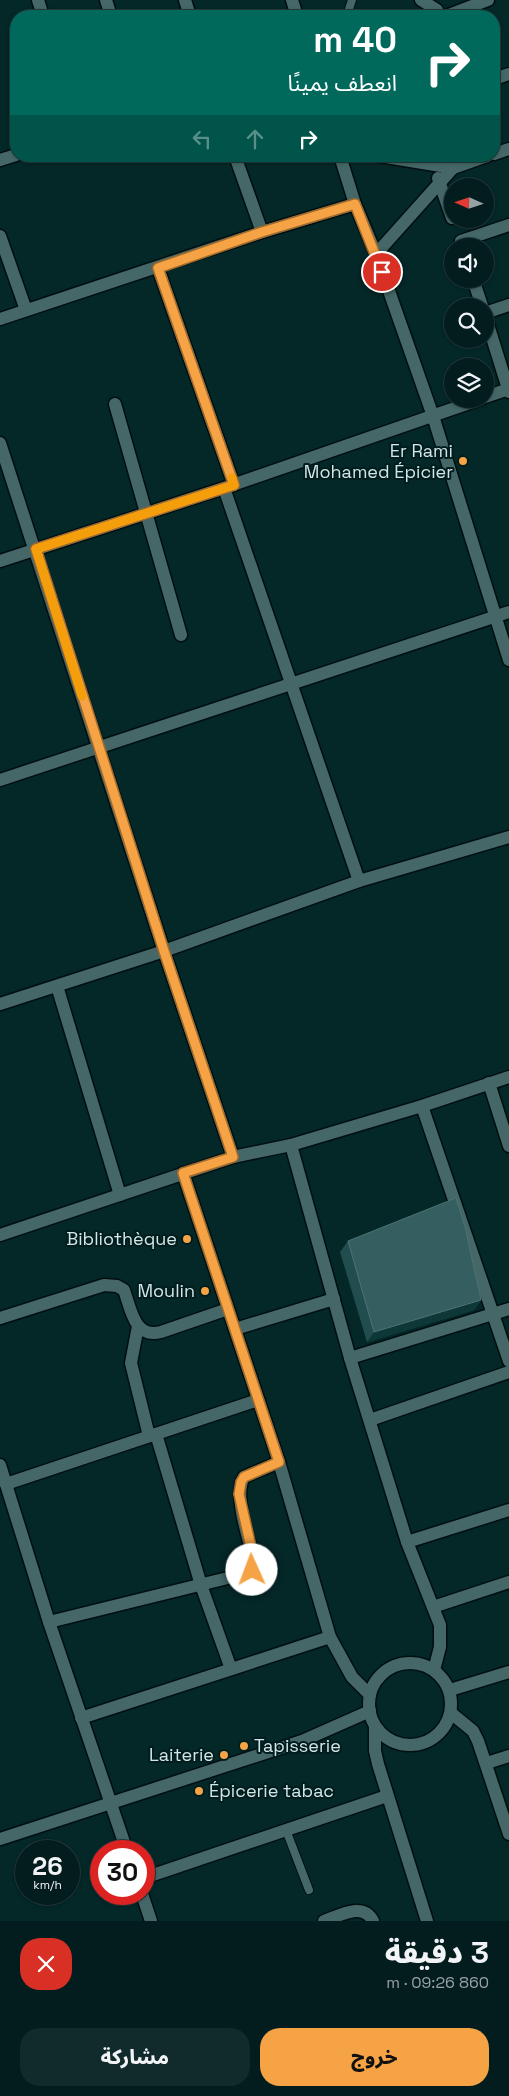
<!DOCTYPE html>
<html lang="ar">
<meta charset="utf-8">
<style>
:root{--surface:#031d1e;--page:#112a2b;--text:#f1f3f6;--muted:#97a2a4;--line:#243b3c;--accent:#f5a345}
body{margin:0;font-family:"Space Grotesk","Noto Sans Arabic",sans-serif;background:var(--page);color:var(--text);direction:rtl;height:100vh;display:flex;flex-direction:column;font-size:19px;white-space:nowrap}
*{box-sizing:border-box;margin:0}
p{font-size:16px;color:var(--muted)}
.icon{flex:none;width:28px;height:28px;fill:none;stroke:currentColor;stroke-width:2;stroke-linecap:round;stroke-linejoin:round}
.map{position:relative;height:1921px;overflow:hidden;direction:ltr}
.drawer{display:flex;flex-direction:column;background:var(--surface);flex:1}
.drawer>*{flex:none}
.top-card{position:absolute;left:10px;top:10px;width:490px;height:152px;border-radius:20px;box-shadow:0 1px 4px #0004,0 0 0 1px var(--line);direction:rtl;background:#00695c;color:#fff;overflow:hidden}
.needle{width:32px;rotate:273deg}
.buttons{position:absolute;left:444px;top:178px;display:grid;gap:10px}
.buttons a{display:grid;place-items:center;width:50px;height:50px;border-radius:50%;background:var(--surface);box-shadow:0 1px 4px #0004,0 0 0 1px var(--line);font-size:25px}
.speed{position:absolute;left:15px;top:1840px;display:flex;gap:10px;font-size:25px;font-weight:700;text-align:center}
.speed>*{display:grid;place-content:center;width:65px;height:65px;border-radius:50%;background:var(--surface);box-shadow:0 1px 4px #0004,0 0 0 1px var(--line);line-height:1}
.speed small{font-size:12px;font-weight:400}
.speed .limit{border:8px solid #d22;background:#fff;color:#111}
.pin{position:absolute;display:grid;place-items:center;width:42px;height:42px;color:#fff;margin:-21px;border:2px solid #fff;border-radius:50%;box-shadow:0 1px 5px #0007}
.me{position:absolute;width:55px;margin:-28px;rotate:358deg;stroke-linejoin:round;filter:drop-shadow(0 0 4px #0008)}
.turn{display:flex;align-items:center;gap:18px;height:105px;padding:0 20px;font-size:22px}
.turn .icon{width:65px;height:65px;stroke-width:2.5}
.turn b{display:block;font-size:35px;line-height:42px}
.lanes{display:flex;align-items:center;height:48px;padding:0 20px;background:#0003;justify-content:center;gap:25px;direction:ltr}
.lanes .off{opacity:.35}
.round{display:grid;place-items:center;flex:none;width:52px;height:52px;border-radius:20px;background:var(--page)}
.overview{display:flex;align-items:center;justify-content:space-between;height:85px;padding:0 20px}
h1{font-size:30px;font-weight:800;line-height:38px}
.action{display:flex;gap:10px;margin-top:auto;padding:10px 20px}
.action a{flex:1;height:58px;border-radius:20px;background:var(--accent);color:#111;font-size:20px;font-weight:800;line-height:58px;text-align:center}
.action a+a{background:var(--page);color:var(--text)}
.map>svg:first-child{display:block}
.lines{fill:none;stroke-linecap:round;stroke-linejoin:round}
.lane-casing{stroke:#000f10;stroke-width:10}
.street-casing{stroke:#000f10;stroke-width:15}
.lane{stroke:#456767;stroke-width:8}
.street{stroke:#456767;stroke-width:12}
.wall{fill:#214d4e}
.shaded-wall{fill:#0e3738}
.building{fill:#345e5f;stroke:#4d7374}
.route-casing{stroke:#9f6a2d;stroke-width:12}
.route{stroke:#f5a345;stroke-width:9}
.slow{stroke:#f59e0b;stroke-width:9}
.poi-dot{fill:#f5a345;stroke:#001d1e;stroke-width:2}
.labels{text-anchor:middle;stroke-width:4;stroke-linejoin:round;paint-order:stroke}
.poi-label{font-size:18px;fill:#d3e5e5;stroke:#001d1e;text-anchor:end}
</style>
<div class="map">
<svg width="509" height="1921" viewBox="0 0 509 1921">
<rect width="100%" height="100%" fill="#042728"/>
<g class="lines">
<defs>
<g id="lane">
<path d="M344 16 348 12 352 0"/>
<path d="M286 1830 309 1890"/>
</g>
<g id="street">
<path d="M38 0 43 16"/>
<path d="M106 0 111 16"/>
<path d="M185 0 190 16"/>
<path d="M292 0 297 16"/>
<path d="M421 0 437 10"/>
<path d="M446 16 488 0"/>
<path d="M494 79 509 74"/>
<path d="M494 154 509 149"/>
<path d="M235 156 262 232"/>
<path d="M340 156 355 204 376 254 433 416 509 660"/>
<path d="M380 156 453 168 487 156"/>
<path d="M0 160 16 155"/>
<path d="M438 178 452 218"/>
<path d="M0 236 26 310"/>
<path d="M461 241 509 225"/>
<path d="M376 254 453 168"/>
<path d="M158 268 234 485"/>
<path d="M473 279 482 306"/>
<path d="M485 313 509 305"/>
<path d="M485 315 509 392"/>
<path d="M0 319 262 232 355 204"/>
<path d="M485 397 509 389"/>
<path d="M115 404 181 635"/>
<path d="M0 443 164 951 233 1157"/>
<path d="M224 488 359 881"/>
<path d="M0 561 224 488 481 399"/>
<path d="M0 780 509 612"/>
<path d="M57 986 120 1195"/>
<path d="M0 1004 164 951 359 881 509 837"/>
<path d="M489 1083 509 1146"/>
<path d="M422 1106 509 1361"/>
<path d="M291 1145 350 1358 407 1542 440 1625V1647L434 1670"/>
<path d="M183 1173 279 1462 330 1637 352 1677 370 1695"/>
<path d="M0 1235 233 1157 291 1145 422 1106 509 1077"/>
<path d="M0 1318 104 1285 117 1286 124 1290C131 1309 134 1339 161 1332L228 1309"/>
<path d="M138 1326 131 1363 149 1436"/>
<path d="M235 1329 334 1299"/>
<path d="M350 1358 509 1309"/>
<path d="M370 1420 509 1372"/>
<path d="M156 1434 201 1585 231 1669"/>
<path d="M0 1465 49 1622 127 1851"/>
<path d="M6 1484 258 1400"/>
<path d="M407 1542 509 1510"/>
<path d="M433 1607 509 1582"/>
<path d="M49 1622 248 1573 252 1570 254 1560C249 1539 233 1496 244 1477L279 1462"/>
<circle cx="410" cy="1704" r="41"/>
<path d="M450 1690 509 1672"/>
<path d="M451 1713 473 1731 478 1741 509 1834"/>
<path d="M81 1718 330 1637"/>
<path d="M375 1726V1751L378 1764 427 1921"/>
<path d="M487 1763 509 1756"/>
<path d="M0 1839 302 1741 370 1711"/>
<path d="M144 1878 387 1796"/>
<path d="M142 1894 151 1921"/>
<path d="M324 1921C339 1916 363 1901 373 1921"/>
</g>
</defs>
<use href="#lane" class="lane-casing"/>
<use href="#street" class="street-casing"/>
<use href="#lane" class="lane"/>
<use href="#street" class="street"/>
</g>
<path class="wall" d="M348 1241 481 1300 474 1310 367 1342 340 1252Z"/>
<path class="shaded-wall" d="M481 1300 474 1310 367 1342 374 1332Z"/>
<path class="building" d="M456 1198 465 1227 481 1300 374 1332 348 1241Z"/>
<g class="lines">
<defs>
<path id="route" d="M252 1570 254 1560 239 1494 241 1482 244 1477 279 1462 183 1173 233 1157 164 951 36 549 234 485 158 268 262 232 355 204 382 272"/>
</defs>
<use href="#route" class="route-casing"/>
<use href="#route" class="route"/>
<path class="slow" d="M82 696 36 549 234 485 232 478"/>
</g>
<g class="poi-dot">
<circle cx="463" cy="461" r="5"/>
<circle cx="187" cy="1239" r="5"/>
<circle cx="205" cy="1291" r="5"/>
<circle cx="244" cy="1746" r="5"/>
<circle cx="224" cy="1755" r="5"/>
<circle cx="199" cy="1791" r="5"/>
</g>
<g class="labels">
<g class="poi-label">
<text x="453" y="457">Er Rami<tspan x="453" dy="21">Mohamed Épicier</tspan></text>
<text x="177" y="1245">Bibliothèque</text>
<text x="195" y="1297">Moulin</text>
<text x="254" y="1752" text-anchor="start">Tapisserie</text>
<text x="214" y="1761">Laiterie</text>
<text x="209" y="1797" text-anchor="start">Épicerie tabac</text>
</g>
</g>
</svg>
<div class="buttons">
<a><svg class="needle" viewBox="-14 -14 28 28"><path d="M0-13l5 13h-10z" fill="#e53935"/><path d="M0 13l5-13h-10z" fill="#97a2a4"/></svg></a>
<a><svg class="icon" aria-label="sound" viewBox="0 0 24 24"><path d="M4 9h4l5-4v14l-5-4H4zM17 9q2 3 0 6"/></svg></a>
<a><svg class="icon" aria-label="search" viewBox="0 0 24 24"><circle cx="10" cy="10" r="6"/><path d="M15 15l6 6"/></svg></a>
<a><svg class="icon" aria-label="layers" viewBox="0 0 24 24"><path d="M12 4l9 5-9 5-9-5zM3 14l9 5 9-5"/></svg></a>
</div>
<div class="speed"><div>26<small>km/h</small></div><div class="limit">30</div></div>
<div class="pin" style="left:382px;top:272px;background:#d93025"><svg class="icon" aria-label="arrive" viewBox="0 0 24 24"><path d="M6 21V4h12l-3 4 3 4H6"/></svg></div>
<svg class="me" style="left:252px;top:1570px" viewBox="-20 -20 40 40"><circle r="19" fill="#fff"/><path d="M0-13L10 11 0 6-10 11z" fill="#f5a345"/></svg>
<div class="top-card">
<div class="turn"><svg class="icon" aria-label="right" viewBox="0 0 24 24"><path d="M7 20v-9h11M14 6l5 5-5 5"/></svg><div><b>40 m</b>انعطف يمينًا</div></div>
<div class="lanes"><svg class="icon off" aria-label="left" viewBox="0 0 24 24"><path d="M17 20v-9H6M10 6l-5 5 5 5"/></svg><svg class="icon off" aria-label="ahead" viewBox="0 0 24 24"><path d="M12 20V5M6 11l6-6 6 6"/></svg><svg class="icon" aria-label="right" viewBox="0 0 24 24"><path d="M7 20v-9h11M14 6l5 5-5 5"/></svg></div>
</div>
</div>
<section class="drawer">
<div class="overview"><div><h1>3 دقيقة</h1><p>860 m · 09:26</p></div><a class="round" style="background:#d93025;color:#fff"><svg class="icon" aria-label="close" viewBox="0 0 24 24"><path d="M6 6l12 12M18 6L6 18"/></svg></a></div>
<div class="action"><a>خروج</a><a>مشاركة</a></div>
</section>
